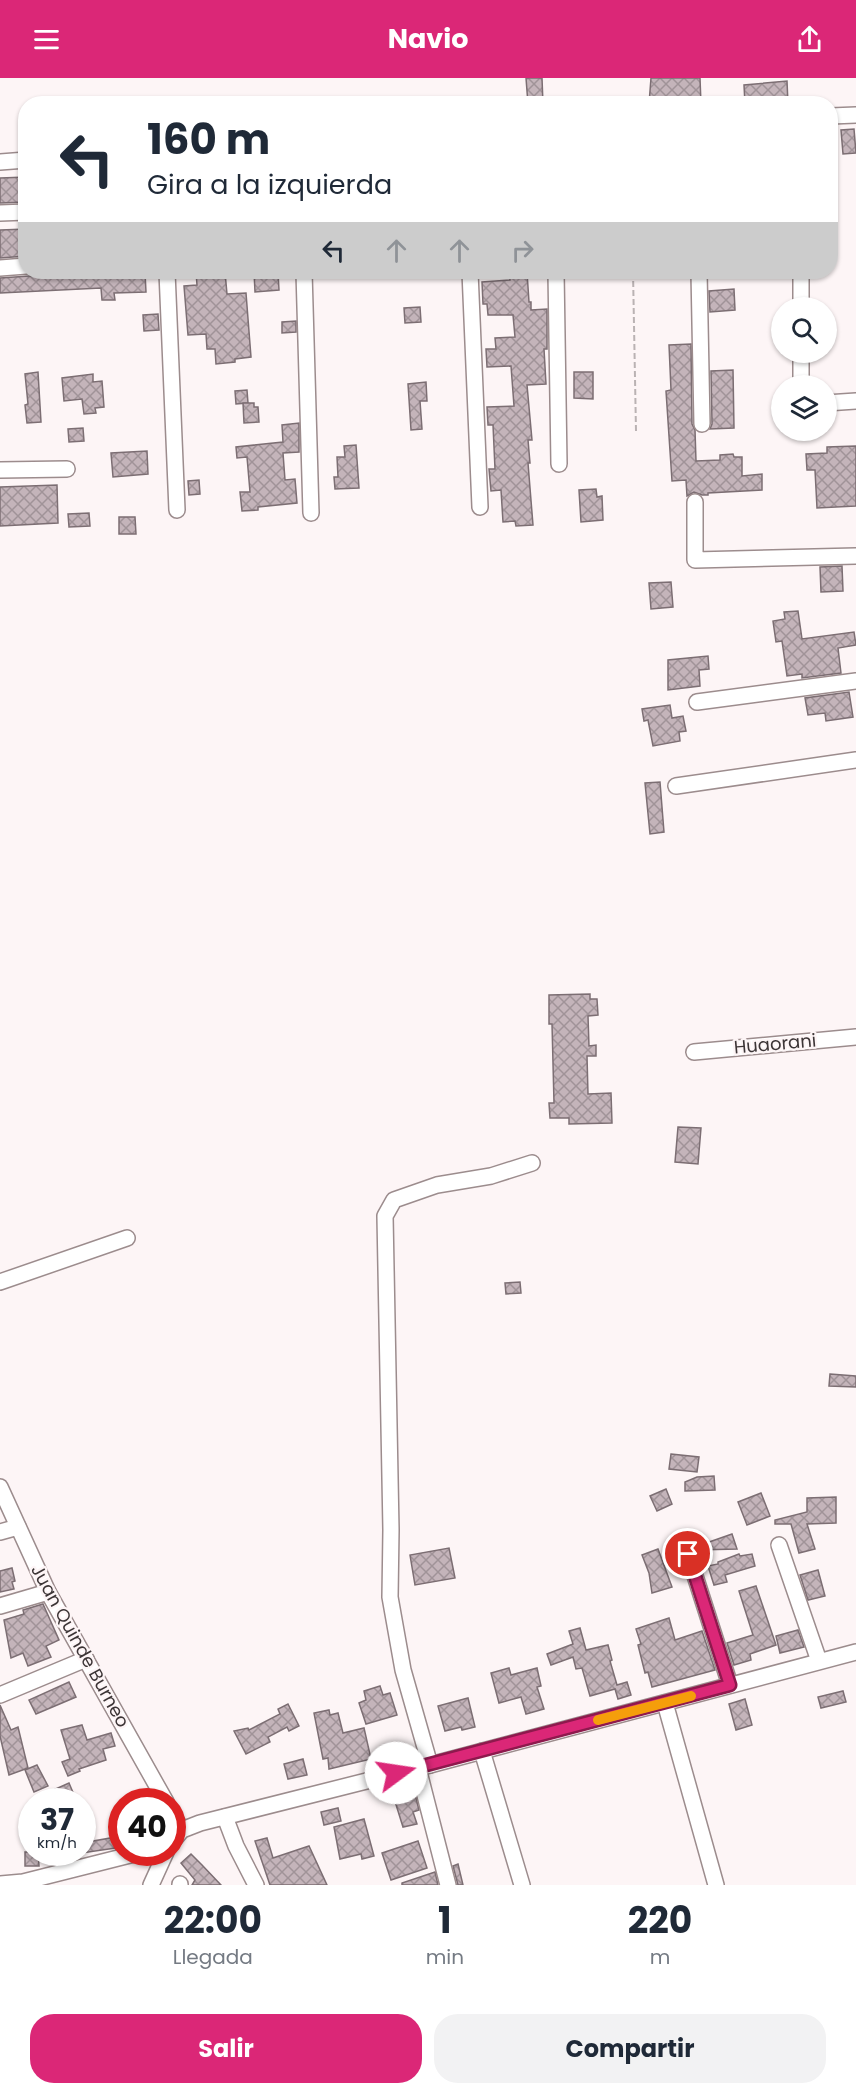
<!DOCTYPE html>
<html lang="es">
<style>
:root{--surface:#fff;--page:#f2f2f3;--text:#1f2937;--muted:#747a83;--accent:#db2777}
body{margin:0;font-family:Poppins,sans-serif;background:var(--page);color:var(--text);height:100vh;display:flex;flex-direction:column;font-size:22px;white-space:nowrap}
*{box-sizing:border-box;margin:0}
p{font-size:20px;color:var(--muted)}
.icon{flex:none;width:33px;height:33px;fill:none;stroke:currentColor;stroke-width:2;stroke-linecap:round;stroke-linejoin:round}
.map{position:relative;height:1807px;overflow:hidden}
.side{display:flex;flex-direction:column;background:var(--surface);flex:1}
.side>*{flex:none}
.hud{position:absolute;left:18px;top:18px;width:820px;height:183px;border-radius:24px;box-shadow:0 2px 4px #0004;background:#fff;color:var(--text);overflow:hidden}
.tools{position:absolute;left:771px;top:219px;display:grid;gap:12px}
.tools a{display:grid;place-items:center;width:66px;height:66px;border-radius:50%;background:var(--surface);box-shadow:0 2px 4px #0004;font-size:30px}
.speed{position:absolute;left:18px;top:1710px;display:flex;gap:12px;font-size:30px;font-weight:700;text-align:center}
.speed>*{display:grid;place-content:center;width:78px;height:78px;border-radius:50%;background:var(--surface);box-shadow:0 2px 4px #0004;line-height:1}
.speed small{font-size:15px;font-weight:400}
.speed .limit{border:9px solid #d22;background:#fff;color:#111}
.pin{position:absolute;display:grid;place-items:center;width:51px;height:51px;color:#fff;margin:-26px;border:3px solid #fff;border-radius:50%;box-shadow:0 2px 6px #0007}
.me{position:absolute;width:66px;margin:-33px;rotate:76deg;stroke-linejoin:round;filter:drop-shadow(0 0 4px #0008)}
.turn{display:flex;align-items:center;gap:21px;height:126px;padding:0 30px;font-size:27px}
.turn .icon{width:78px;height:78px;stroke-width:2.5}
.turn b{display:block;font-size:42px;line-height:51px}
.lanes{display:flex;align-items:center;height:57px;padding:0 30px;background:#0003;justify-content:center;gap:30px;direction:ltr}
.lanes .off{opacity:.35}
.eta{display:flex;justify-content:space-evenly;align-items:center;height:102px;text-align:center}
.eta b{font-size:36px;font-weight:700;line-height:42px}
.primary-button{display:flex;gap:12px;margin-top:auto;padding:12px 30px}
.primary-button a{flex:1;height:69px;border-radius:24px;background:var(--accent);color:#fff;font-size:24px;font-weight:700;line-height:69px;text-align:center}
.primary-button a+a{background:var(--page);color:var(--text)}
header{display:flex;justify-content:space-between;align-items:center;height:78px;padding:0 30px;background:var(--accent);color:#fff;font-size:27px;font-weight:700}
.map>svg:first-child{display:block}
.building{fill:url(#building-cross-hatch);stroke:#7c6e73;stroke-width:1.5}
.lines{fill:none;stroke-linecap:round;stroke-linejoin:round}
.minor-casing{stroke:#9c8c8d;stroke-width:18}
.path{stroke:#bab2b3;stroke-width:2;stroke-dasharray:6 3;stroke-linecap:butt}
.minor{stroke:#fff;stroke-width:15}
.route-casing{stroke:#8e194d;stroke-width:15}
.route{stroke:#db2777;stroke-width:10}
.slow{stroke:#f59e0b;stroke-width:10}
.labels{text-anchor:middle;stroke-width:4.5;stroke-linejoin:round;paint-order:stroke}
.street-label{font-size:18px;fill:#3c3536;stroke:#fdf5f6}
</style>
<header><svg class="icon" aria-label="menu" viewBox="0 0 24 24"><path d="M4 6h16M4 12h16M4 18h16"/></svg>Navio<svg class="icon" aria-label="share" viewBox="0 0 24 24"><path d="M12 15V3M7 8l5-5 5 5M5 13v7h14v-7"/></svg></header>
<div class="map">
<svg width="856" height="1807" viewBox="0 0 856 1807">
<defs>
<pattern id="building-cross-hatch" width="8" height="8" patternUnits="userSpaceOnUse" patternTransform="scale(1.5)"><rect width="8" height="8" fill="#c4b4ba"/><path d="M0 0l8 8M0 8l8-8" fill="none" stroke="#a09398"/></pattern>
</defs>
<rect width="100%" height="100%" fill="#fdf5f6"/>
<g class="building">
<path d="M526 0H542L543 26H528Z"/>
<path d="M651 0H700L701 26H649Z"/>
<path d="M787 3 788 26H745L744 7Z"/>
<path d="M854 51 856 75 843 76 841 52Z"/>
<path d="M26 99V124L0 125V100Z"/>
<path d="M26 151V178L0 180V152Z"/>
<path d="M88 194H145L146 214 114 215 115 222H102L101 210 0 215V200Z"/>
<path d="M196 194H225L227 216 246 215 251 279 235 281V284L216 286 215 271H207L206 256 188 257 184 208 197 207Z"/>
<path d="M254 194H278L279 212 255 214Z"/>
<path d="M509 194H527L529 224H531V232L547 231V271H544L546 306 527 307 532 362H528L530 385H528L533 447 516 448 515 443 503 444 501 412 491 413 489 391H495L493 347H488L487 329 514 328 511 288 487 289 486 271H496L495 260 515 259 513 237H488L487 226H483L482 204 510 202Z"/>
<path d="M734 211 735 232 710 234 709 213Z"/>
<path d="M420 229 421 244 405 245 404 230Z"/>
<path d="M158 236 159 252 144 253 143 237Z"/>
<path d="M296 243V254L282 255V244Z"/>
<path d="M691 266 692 346 695 352 696 383 720 382V377L733 376 734 379H742V398L762 396V412L708 415V417H702L694 414 687 418 686 402 672 403 666 313 671 312 669 267Z"/>
<path d="M733 292 734 350 710 351 712 346 711 293Z"/>
<path d="M38 294 41 344 27 345 25 327 28 326 25 296Z"/>
<path d="M574 294H593V321L574 320Z"/>
<path d="M93 296V304L102 303 104 329 95 330 96 335 84 336 82 321 64 323 62 300Z"/>
<path d="M426 304 427 323H420L422 351 411 352 408 306Z"/>
<path d="M247 312 248 325 236 326 235 313Z"/>
<path d="M243 325H254V329H258L259 344 244 345Z"/>
<path d="M299 345V374L283 375 285 402 295 401 297 425 258 429V432L242 433 240 414H250L247 379 237 380 236 369 283 364 282 347Z"/>
<path d="M83 350 84 363 69 364 68 351Z"/>
<path d="M356 367 359 410 335 411 334 399H338L337 379H345L344 368Z"/>
<path d="M856 368V428L817 430 815 392H807L806 376 827 375V369Z"/>
<path d="M147 373 148 396 113 399 111 375Z"/>
<path d="M199 402 200 416 189 417 188 403Z"/>
<path d="M57 407 58 445 0 448V409Z"/>
<path d="M596 411 597 419 602 418 603 442 581 444 579 412Z"/>
<path d="M89 435 90 448 69 449 68 436Z"/>
<path d="M119 439H135L136 456H119Z"/>
<path d="M842 488 843 513 821 514 820 489Z"/>
<path d="M671 504 673 529 651 531 649 505Z"/>
<path d="M798 533 802 561 854 554 856 567 838 570 841 595 802 600V596L787 598 782 563 776 564 773 543 785 541 784 534Z"/>
<path d="M708 578 709 591 699 592 700 608 668 612V582Z"/>
<path d="M849 614 853 639 826 643 825 635 808 637 805 620Z"/>
<path d="M670 627 672 640 683 638 686 653 679 654 680 663 653 668 648 642 644 643 642 631Z"/>
<path d="M660 704 664 754 650 756 645 705Z"/>
<path d="M590 916V921H597L598 937 588 938 589 968 596 967V978H587L588 1016 611 1015 612 1045 569 1046V1040H550L549 1025H554L552 946H549V917Z"/>
<path d="M678 1049 701 1050 698 1086 675 1084Z"/>
<path d="M520 1204 521 1215 506 1216 505 1205Z"/>
<path d="M830 1296 856 1298V1309L829 1308Z"/>
<path d="M671 1376 699 1379 697 1394 669 1391Z"/>
<path d="M714 1398 715 1412 685 1413V1404L697 1399Z"/>
<path d="M666 1411 672 1426 657 1433 650 1418Z"/>
<path d="M761 1415 770 1438 747 1447 738 1424Z"/>
<path d="M836 1419V1445L807 1446 815 1471 799 1475 791 1446H775V1442L807 1434V1420Z"/>
<path d="M732 1456 737 1471 697 1472 695 1469Z"/>
<path d="M449 1470 455 1500 415 1507 410 1477Z"/>
<path d="M658 1471 672 1509 652 1515 649 1495 642 1477Z"/>
<path d="M739 1476 740 1478 752 1476 755 1488 725 1497 727 1504 714 1507 708 1488 718 1486V1484Z"/>
<path d="M12 1490 15 1503 12 1504 14 1511 0 1514V1493Z"/>
<path d="M818 1492 825 1518 808 1522 800 1497Z"/>
<path d="M756 1508 776 1567 750 1576 751 1582 734 1587 727 1565 753 1557 739 1513Z"/>
<path d="M43 1526 59 1562 46 1568 51 1579 28 1588 23 1575 11 1580 4 1542 24 1536 23 1532Z"/>
<path d="M669 1540 675 1562 702 1553 715 1592 652 1609 648 1594 645 1595 638 1567 641 1566 636 1551Z"/>
<path d="M580 1550 586 1572 608 1567 612 1582 610 1583 617 1607 627 1604 631 1617 618 1621 615 1611 590 1618 582 1590 576 1591 573 1579 551 1587 547 1576 573 1566 569 1553Z"/>
<path d="M798 1552 804 1569 780 1575 776 1558Z"/>
<path d="M509 1590 511 1597 537 1590 541 1608 537 1609 544 1631 526 1636 521 1619 499 1625 491 1595Z"/>
<path d="M69 1604 76 1619 36 1636 29 1622Z"/>
<path d="M380 1608 383 1617 390 1615 397 1637 366 1646 359 1625 366 1622 364 1613Z"/>
<path d="M843 1613 846 1624 821 1630 818 1619Z"/>
<path d="M468 1620 475 1649 462 1652 461 1649 445 1653 438 1628Z"/>
<path d="M745 1621 752 1647 736 1652 729 1626Z"/>
<path d="M288 1626 299 1648 289 1653 287 1649 268 1659 270 1664 246 1676 234 1653 248 1650 249 1652 280 1636 278 1631Z"/>
<path d="M0 1627 11 1652 18 1649 28 1690 9 1697 0 1658Z"/>
<path d="M329 1632 330 1637 338 1635 343 1655 364 1650 371 1681 329 1691 328 1680 323 1681 314 1635Z"/>
<path d="M82 1647 87 1662 111 1655 115 1668 103 1671 106 1682 79 1691 80 1693 68 1698 62 1684 70 1681 61 1652Z"/>
<path d="M303 1681 307 1697 288 1701 284 1686Z"/>
<path d="M37 1687 48 1708 34 1714 25 1692Z"/>
<path d="M69 1705 77 1724H52L49 1714Z"/>
<path d="M414 1712 419 1732 413 1734 417 1746 403 1749 393 1717Z"/>
<path d="M338 1730 341 1743 324 1747 321 1734Z"/>
<path d="M364 1741 374 1778 362 1781 361 1776 340 1781 334 1749Z"/>
<path d="M122 1758V1769L82 1775V1765Z"/>
<path d="M267 1760 273 1780 309 1768 327 1807H270L255 1763Z"/>
<path d="M418 1763 427 1790 391 1802 382 1775Z"/>
<path d="M25 1774H38L39 1788H25Z"/>
<path d="M191 1776 202 1787 221 1807H192L195 1802 181 1785Z"/>
<path d="M458 1786 463 1807H458L453 1788Z"/>
<path d="M435 1794 438 1807H402V1805Z"/>
</g>
<g class="lines">
<defs>
<g id="minor">
<path d="M831 38 856 37"/>
<path d="M0 84 26 82"/>
<path d="M0 135 26 134"/>
<path d="M0 190 26 188"/>
<path d="M167 194 177 432"/>
<path d="M304 194 311 435"/>
<path d="M470 194 480 429"/>
<path d="M556 194 559 386"/>
<path d="M699 194 702 346"/>
<path d="M801 194V230"/>
<path d="M801 274V308"/>
<path d="M826 325 856 323"/>
<path d="M0 392 67 391"/>
<path d="M695 424V482L856 478"/>
<path d="M697 624 856 603"/>
<path d="M676 708 856 682"/>
<path d="M694 974 856 959"/>
<path d="M0 1204 127 1160"/>
<path d="M0 1409 48 1514 166 1724"/>
<path d="M0 1454 18 1449"/>
<path d="M779 1467 819 1583"/>
<path d="M688 1476 730 1607"/>
<path d="M0 1528 48 1514"/>
<path d="M0 1617 86 1581"/>
<path d="M665 1625 716 1807"/>
<path d="M482 1673 522 1807"/>
<path d="M430 1687 403 1592 390 1519 391 1452 385 1138 394 1122 437 1107 491 1098 532 1085"/>
<path d="M418 1690 448 1807"/>
<path d="M172 1736 182 1752"/>
<path d="M225 1739 236 1768 256 1807"/>
<path d="M172 1764 182 1752 200 1745 430 1687 856 1574"/>
<path d="M0 1806 23 1804 142 1774"/>
<path d="M151 1807 166 1774"/>
<path d="M180 1807V1806"/>
</g>
</defs>
<use href="#minor" class="minor-casing"/>
<path class="path" d="M633 194 636 353"/>
<use href="#minor" class="minor"/>
</g>
<g class="lines">
<defs>
<path id="route" d="M396 1695 730 1607 688 1476"/>
</defs>
<use href="#route" class="route-casing"/>
<use href="#route" class="route"/>
<path class="slow" d="M598 1642 691 1618"/>
</g>
<g class="labels">
<g class="street-label">
<text transform="translate(775 966) rotate(-5)" y="6">Huaorani</text>
<text transform="translate(80 1568) rotate(61)" y="6">Juan Quinde Burneo</text>
</g>
</g>
</svg>
<div class="tools">
<a><svg class="icon" aria-label="search" viewBox="0 0 24 24"><circle cx="10" cy="10" r="6"/><path d="M15 15l6 6"/></svg></a>
<a><svg class="icon" aria-label="layers" viewBox="0 0 24 24"><path d="M12 4l9 5-9 5-9-5zM3 14l9 5 9-5"/></svg></a>
</div>
<div class="speed"><div>37<small>km/h</small></div><div class="limit">40</div></div>
<div class="pin" style="left:688px;top:1476px;background:#d93025"><svg class="icon" aria-label="arrive" viewBox="0 0 24 24"><path d="M6 21V4h12l-3 4 3 4H6"/></svg></div>
<svg class="me" style="left:396px;top:1695px" viewBox="-20 -20 40 40"><circle r="19" fill="#fff"/><path d="M0-13L10 11 0 6-10 11z" fill="#db2777"/></svg>
<div class="hud">
<div class="turn"><svg class="icon" aria-label="left" viewBox="0 0 24 24"><path d="M17 20v-9H6M10 6l-5 5 5 5"/></svg><div><b>160 m</b>Gira a la izquierda</div></div>
<div class="lanes"><svg class="icon" aria-label="left" viewBox="0 0 24 24"><path d="M17 20v-9H6M10 6l-5 5 5 5"/></svg><svg class="icon off" aria-label="ahead" viewBox="0 0 24 24"><path d="M12 20V5M6 11l6-6 6 6"/></svg><svg class="icon off" aria-label="ahead" viewBox="0 0 24 24"><path d="M12 20V5M6 11l6-6 6 6"/></svg><svg class="icon off" aria-label="right" viewBox="0 0 24 24"><path d="M7 20v-9h11M14 6l5 5-5 5"/></svg></div>
</div>
</div>
<section class="side">
<div class="eta">
<div><b>22:00</b><p>Llegada</p></div>
<div><b>1</b><p>min</p></div>
<div><b>220</b><p>m</p></div>
</div>
<div class="primary-button"><a>Salir</a><a>Compartir</a></div>
</section>
